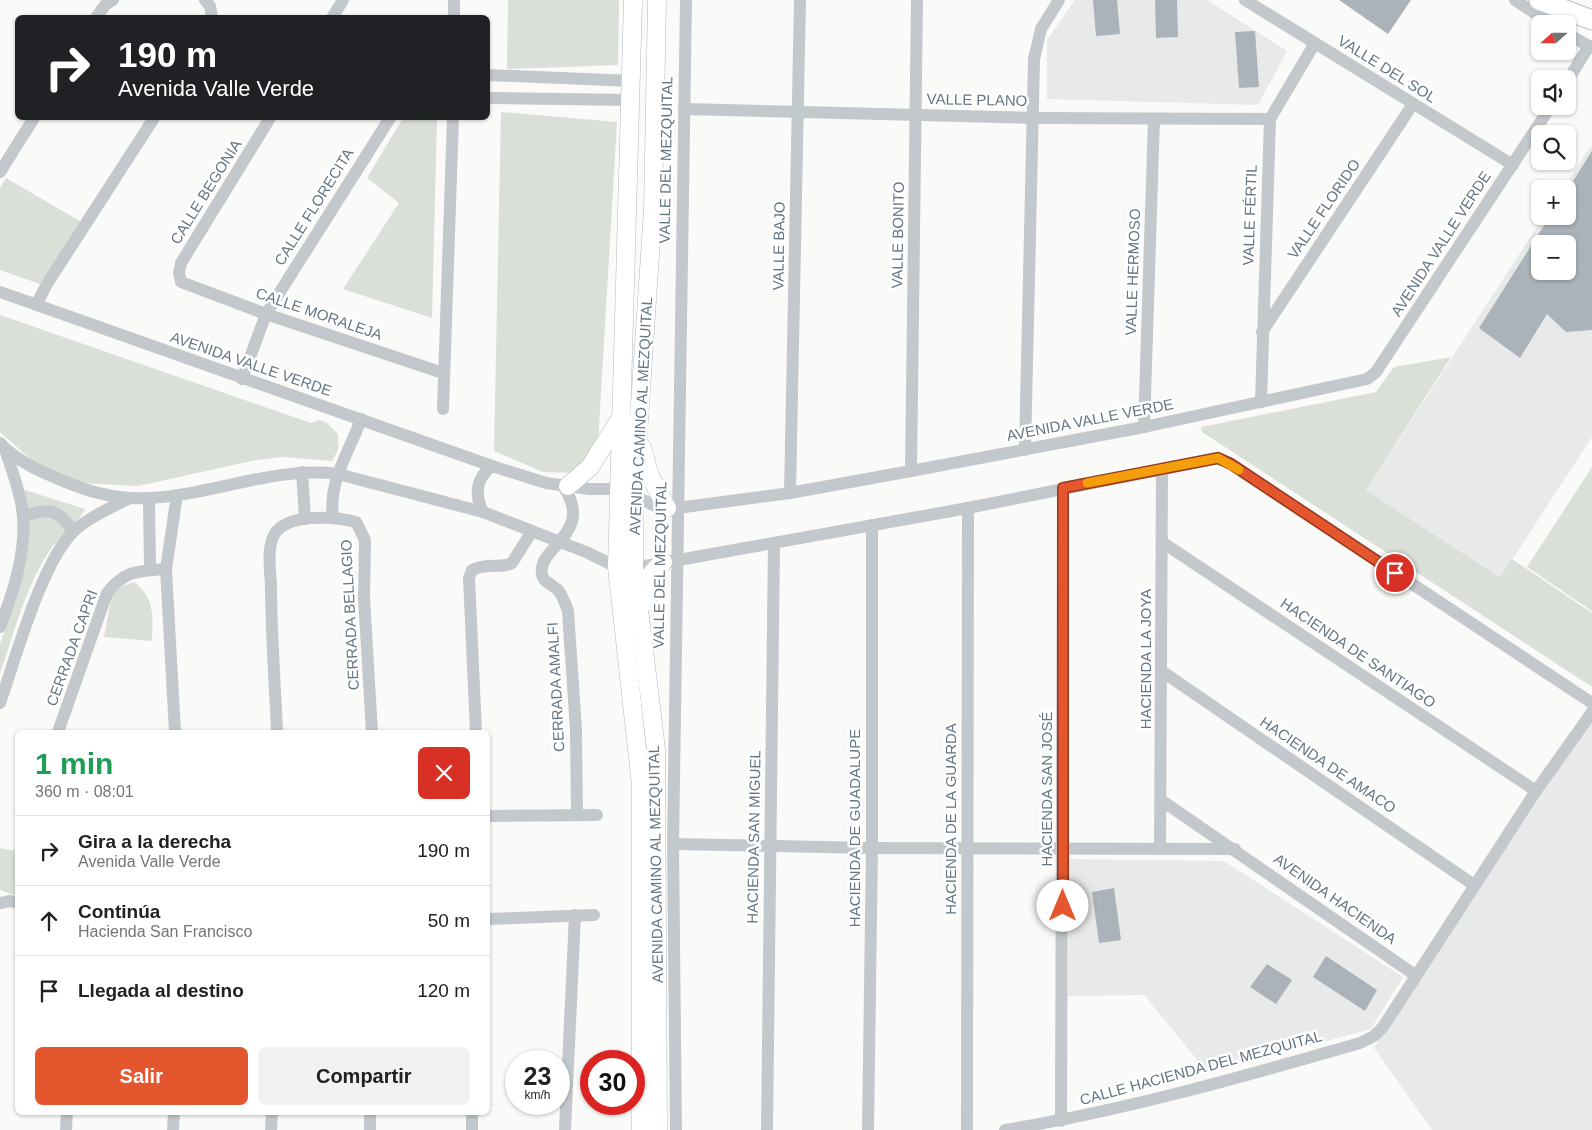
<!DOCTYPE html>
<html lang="es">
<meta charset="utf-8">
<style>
:root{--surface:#fff;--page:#f2f2f2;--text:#202124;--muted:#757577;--line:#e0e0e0;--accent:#e4572e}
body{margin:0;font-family:Arial,sans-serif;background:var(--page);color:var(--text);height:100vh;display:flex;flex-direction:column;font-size:19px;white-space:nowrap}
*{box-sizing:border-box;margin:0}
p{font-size:16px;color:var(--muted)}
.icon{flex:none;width:28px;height:28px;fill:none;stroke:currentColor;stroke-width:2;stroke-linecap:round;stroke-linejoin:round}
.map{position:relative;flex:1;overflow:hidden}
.sheet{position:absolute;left:15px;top:730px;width:475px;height:385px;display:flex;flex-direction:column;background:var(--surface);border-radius:8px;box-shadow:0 1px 4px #0004}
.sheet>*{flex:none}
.banner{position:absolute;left:15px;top:15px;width:475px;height:105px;border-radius:8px;box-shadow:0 1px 4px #0004;background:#202124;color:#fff;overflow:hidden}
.needle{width:32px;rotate:249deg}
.tools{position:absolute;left:1531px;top:15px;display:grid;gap:10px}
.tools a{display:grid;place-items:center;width:45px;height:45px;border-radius:8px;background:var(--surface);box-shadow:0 1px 4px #0004;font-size:25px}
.speed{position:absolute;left:505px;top:1050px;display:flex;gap:10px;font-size:25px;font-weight:700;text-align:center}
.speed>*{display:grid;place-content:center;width:65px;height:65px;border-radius:50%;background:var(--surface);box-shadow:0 1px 4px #0004;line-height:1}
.speed small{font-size:12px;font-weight:400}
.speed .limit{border:8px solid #d22;background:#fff;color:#111}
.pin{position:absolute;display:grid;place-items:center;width:42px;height:42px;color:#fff;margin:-21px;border:2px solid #fff;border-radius:50%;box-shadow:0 1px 5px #0007}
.me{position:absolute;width:55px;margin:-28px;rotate:0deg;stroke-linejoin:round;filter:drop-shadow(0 0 4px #0008)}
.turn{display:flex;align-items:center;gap:18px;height:105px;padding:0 20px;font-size:22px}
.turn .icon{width:65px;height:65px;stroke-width:2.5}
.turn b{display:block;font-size:35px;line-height:42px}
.round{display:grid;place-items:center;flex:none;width:52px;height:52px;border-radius:8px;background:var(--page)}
.head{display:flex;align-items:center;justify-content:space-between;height:85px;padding:0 20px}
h1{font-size:30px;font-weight:700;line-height:38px;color:#1e9e55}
.primary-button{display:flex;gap:10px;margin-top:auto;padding:10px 20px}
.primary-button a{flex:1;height:58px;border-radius:8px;background:var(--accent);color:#fff;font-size:20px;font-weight:700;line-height:58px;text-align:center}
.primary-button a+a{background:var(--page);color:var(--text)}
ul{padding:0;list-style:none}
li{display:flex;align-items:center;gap:15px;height:70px;padding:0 20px;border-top:1px solid var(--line)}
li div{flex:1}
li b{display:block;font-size:19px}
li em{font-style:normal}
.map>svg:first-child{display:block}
.built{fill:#e8e9e9;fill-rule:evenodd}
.green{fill:#dadfd7}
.building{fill:#aab3b9;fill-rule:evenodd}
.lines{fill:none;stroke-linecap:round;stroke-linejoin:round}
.secondary-casing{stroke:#b3babf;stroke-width:19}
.primary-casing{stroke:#b5babe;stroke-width:21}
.minor{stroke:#c3c8cc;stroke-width:12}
.secondary{stroke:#fff;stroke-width:18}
.primary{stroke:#fff;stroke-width:19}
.route-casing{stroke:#94391e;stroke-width:12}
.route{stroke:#e4572e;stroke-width:9}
.slow{stroke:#f59e0b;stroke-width:9}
.labels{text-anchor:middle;stroke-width:5;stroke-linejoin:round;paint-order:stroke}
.street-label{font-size:15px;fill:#657683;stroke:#fff}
</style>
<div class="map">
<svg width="1592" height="1130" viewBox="0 0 1592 1130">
<rect width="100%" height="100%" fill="#fafaf8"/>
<g class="built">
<path d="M1075 0H1207L1287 51 1258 105 1047 99V40Z"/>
<path d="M1592 144V437L1501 577 1366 490 1544 216H1568V189H1563ZM1540 244H1568V271H1540Z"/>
<path d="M1592 718V1130H1432L1374 1048Z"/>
<path d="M1069 859 1224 861 1403 977 1371 1029 1208 1073 1144 995 1068 996Z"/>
</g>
<g class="green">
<path d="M508 0H619L618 65 507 69Z"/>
<path d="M501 112 617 122 598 443 580 473 543 472 494 451Z"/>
<path d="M403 118H437L432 318 343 289 399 203 367 178Z"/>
<path d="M6 178 83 223 40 284 0 270V188Z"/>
<path d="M0 315 311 423 319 420 327 423 338 434V450L332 461 283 457 256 460 138 486 78 483 35 463 0 432Z"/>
<path d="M1451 357 1366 490 1500 577 1512 559 1592 613V687L1202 432 1201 427 1376 392 1394 367Z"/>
<path d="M1592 467V611L1527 567Z"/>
<path d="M25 490 85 509C76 526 59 536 48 553 25 589 14 633 0 674V644L13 606Z"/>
<path d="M134 582C155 598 153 617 152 641L104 637 112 594 123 586Z"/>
<path d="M0 848 17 851V896L0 890Z"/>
</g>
<g class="building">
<path d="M1093 0H1117L1120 34 1096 36Z"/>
<path d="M1155 0H1177L1178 37 1156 38Z"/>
<path d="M1339 0H1411L1388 34Z"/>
<path d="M1255 31 1259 87 1239 88 1235 32Z"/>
<path d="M1592 151V330L1566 332 1547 314 1520 358 1479 328 1550 216H1568V189ZM1540 244H1568V271H1540Z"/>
<path d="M1114 888 1121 940 1099 943 1092 892Z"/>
<path d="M1326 956 1377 990 1365 1011 1313 977Z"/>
<path d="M1267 964 1292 980 1276 1004 1250 987Z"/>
</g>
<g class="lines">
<defs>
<g id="secondary">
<path d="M633 0 617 567 641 785V1130"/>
<path d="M657 0 653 210 634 494V568L656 749 658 1130"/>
<path d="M642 447 650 476 667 508"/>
<path d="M568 486 590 467 620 419"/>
<path d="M647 602C644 582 648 575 663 562"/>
</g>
<path id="primary" d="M1539 0 1592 20"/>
</defs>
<use href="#secondary" class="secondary-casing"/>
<use href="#primary" class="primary-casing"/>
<g class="minor">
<path d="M205 0 210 6 212 18"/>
<path d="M1245 0 1513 165"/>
<path d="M1515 0 1551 24"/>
<path d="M96 18 105 5 113 0"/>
<path d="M332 18 343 0"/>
<path d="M454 18V0"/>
<path d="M1568 34 1592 48"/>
<path d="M488 75 632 81"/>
<path d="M1568 80 1589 46"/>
<path d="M488 98 631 100"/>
<path d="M684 109 1034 118 1270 119"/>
<path d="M270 118 181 263 179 273 181 282 266 314 443 373"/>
<path d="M0 172 34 118"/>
<path d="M0 292 492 466 546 483 589 489H622L657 507 677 508 790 493 911 471 1144 427 1367 379 1376 372 1551 106"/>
<path d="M36 305 47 284 154 118"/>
<path d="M1262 332 1413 104"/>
<path d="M242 379 266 314 390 118"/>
<path d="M1261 402 1270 119 1315 43"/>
<path d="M443 409 453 118"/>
<path d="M1144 427 1154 119"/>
<path d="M0 443C14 459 35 469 54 477 78 488 105 497 131 498 201 501 268 465 338 474L483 512 586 552 617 567 634 568 968 508 1218 458 1231 464 1592 703"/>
<path d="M1025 450 1034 59 1041 29 1059 0"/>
<path d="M911 471 917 0"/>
<path d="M302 472 305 519"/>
<path d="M563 486C596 534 537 546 542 574 543 582 553 585 558 590 563 596 565 603 568 611L576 730 577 815"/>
<path d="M790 493 800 0"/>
<path d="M149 498 150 570"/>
<path d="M483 512C474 494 476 478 492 466"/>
<path d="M23 516C52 508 55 508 74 531"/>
<path d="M333 517C328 481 350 451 361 419"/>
<path d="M1162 542 1536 791"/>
<path d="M0 627C14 590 28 548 22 508 19 488 11 468 5 449"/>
<path d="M1163 672 1474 885"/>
<path d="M0 703C15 660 42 561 74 531 89 517 111 508 130 498"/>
<path d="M58 732 107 593C125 570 138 571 166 569"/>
<path d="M175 732 166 569 177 495"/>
<path d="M277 732C275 683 271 634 271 584 270 569 267 548 274 535 287 512 336 517 356 522L365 540 364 598 372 732"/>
<path d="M476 732 469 578 472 570C488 562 502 569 512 563L532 531"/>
<path d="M1161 800 1415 975"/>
<path d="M488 816 597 815"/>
<path d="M673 844 872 848 1235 849"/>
<path d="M1160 848 1162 469"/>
<path d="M0 903 10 901 18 903"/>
<path d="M488 919 594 915"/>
<path d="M1061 1121 1063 488"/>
<path d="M66 1130 67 1112"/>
<path d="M173 1130 174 1112"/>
<path d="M271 1130 272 1112"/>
<path d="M370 1130V1112"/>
<path d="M472 1130V1112"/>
<path d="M565 1130 575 915"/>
<path d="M676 1130 673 844 686 0"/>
<path d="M767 1130 774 543"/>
<path d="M868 1130 872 848V525"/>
<path d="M967 1130 968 508"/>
<path d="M1005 1130C1126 1110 1242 1077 1360 1043L1374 1036 1383 1027 1536 791 1592 712"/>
</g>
<use href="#secondary" class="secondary"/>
<use href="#primary" class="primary"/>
</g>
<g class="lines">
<defs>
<path id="route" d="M1063 906V488L1218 458 1231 464 1395 573"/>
</defs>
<use href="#route" class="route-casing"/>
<use href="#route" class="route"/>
<path class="slow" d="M1087 483 1218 458 1239 470"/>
</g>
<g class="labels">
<g class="street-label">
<text transform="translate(1387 69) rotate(32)" y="5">VALLE DEL SOL</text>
<text transform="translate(977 100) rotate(1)" y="5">VALLE PLANO</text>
<text transform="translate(666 160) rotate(-89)" y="5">VALLE DEL MEZQUITAL</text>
<text transform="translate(206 192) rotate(-58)" y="5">CALLE BEGONIA</text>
<text transform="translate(314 207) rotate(-58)" y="5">CALLE FLORECITA</text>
<text transform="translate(1324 209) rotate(-56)" y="5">VALLE FLORIDO</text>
<text transform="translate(1250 215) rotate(-88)" y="5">VALLE FÉRTIL</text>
<text transform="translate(898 235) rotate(-89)" y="5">VALLE BONITO</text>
<text transform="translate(1441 244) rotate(-57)" y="5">AVENIDA VALLE VERDE</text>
<text transform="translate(779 246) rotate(-89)" y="5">VALLE BAJO</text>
<text transform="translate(1133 272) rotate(-88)" y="5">VALLE HERMOSO</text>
<text transform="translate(319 314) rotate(19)" y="5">CALLE MORALEJA</text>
<text transform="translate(251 364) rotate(19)" y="5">AVENIDA VALLE VERDE</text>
<text transform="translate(641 416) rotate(-87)" y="5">AVENIDA CAMINO AL MEZQUITAL</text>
<text transform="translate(1090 420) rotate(-11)" y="5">AVENIDA VALLE VERDE</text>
<text transform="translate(660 565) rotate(-89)" y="5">VALLE DEL MEZQUITAL</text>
<text transform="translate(350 615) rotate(-93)" y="5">CERRADA BELLAGIO</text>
<text transform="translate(72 648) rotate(-70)" y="5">CERRADA CAPRI</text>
<text transform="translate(1358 653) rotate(34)" y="5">HACIENDA DE SANTIAGO</text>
<text transform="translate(1146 659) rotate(-90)" y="5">HACIENDA LA JOYA</text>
<text transform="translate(556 687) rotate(-93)" y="5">CERRADA AMALFI</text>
<text transform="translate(1328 765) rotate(34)" y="5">HACIENDA DE AMACO</text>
<text transform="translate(1047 789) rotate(-90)" y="5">HACIENDA SAN JOSÉ</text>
<text transform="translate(951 819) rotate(-90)" y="5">HACIENDA DE LA GUARDA</text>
<text transform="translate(855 828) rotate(-90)" y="5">HACIENDA DE GUADALUPE</text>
<text transform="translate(754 837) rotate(-89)" y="5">HACIENDA SAN MIGUEL</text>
<text transform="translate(656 864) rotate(-91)" y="5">AVENIDA CAMINO AL MEZQUITAL</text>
<text transform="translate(1335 899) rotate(35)" y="5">AVENIDA HACIENDA</text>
<text transform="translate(1201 1068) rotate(-15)" y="5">CALLE HACIENDA DEL MEZQUITAL</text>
</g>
</g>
</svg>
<div class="tools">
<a><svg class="needle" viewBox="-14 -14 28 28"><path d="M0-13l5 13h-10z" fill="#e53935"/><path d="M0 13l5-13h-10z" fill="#757577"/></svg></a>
<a><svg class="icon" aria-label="sound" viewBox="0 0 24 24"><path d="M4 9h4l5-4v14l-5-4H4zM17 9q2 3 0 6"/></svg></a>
<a><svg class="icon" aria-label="search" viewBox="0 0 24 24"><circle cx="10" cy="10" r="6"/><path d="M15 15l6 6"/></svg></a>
<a>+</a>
<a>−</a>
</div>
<div class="speed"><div>23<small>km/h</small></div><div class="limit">30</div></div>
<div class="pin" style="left:1395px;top:573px;background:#d93025"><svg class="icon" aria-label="arrive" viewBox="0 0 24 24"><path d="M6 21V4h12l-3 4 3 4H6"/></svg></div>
<svg class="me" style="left:1063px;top:906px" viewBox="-20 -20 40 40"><circle r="19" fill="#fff"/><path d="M0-13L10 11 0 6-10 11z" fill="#e4572e"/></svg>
<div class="banner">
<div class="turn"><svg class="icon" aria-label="right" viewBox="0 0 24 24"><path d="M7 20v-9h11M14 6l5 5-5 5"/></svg><div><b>190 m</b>Avenida Valle Verde</div></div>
</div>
<section class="sheet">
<div class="head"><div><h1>1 min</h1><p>360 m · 08:01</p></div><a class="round" style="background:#d93025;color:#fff"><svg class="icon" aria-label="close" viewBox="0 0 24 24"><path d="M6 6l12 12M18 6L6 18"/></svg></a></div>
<ul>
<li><svg class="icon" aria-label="right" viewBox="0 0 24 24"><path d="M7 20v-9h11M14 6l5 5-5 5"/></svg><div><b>Gira a la derecha</b><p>Avenida Valle Verde</p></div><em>190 m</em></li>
<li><svg class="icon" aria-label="ahead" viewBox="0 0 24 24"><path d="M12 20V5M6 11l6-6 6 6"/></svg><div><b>Continúa</b><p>Hacienda San Francisco</p></div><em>50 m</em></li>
<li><svg class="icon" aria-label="arrive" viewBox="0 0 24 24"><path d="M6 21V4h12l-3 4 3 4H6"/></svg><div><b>Llegada al destino</b></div><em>120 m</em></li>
</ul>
<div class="primary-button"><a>Salir</a><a>Compartir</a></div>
</section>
</div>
